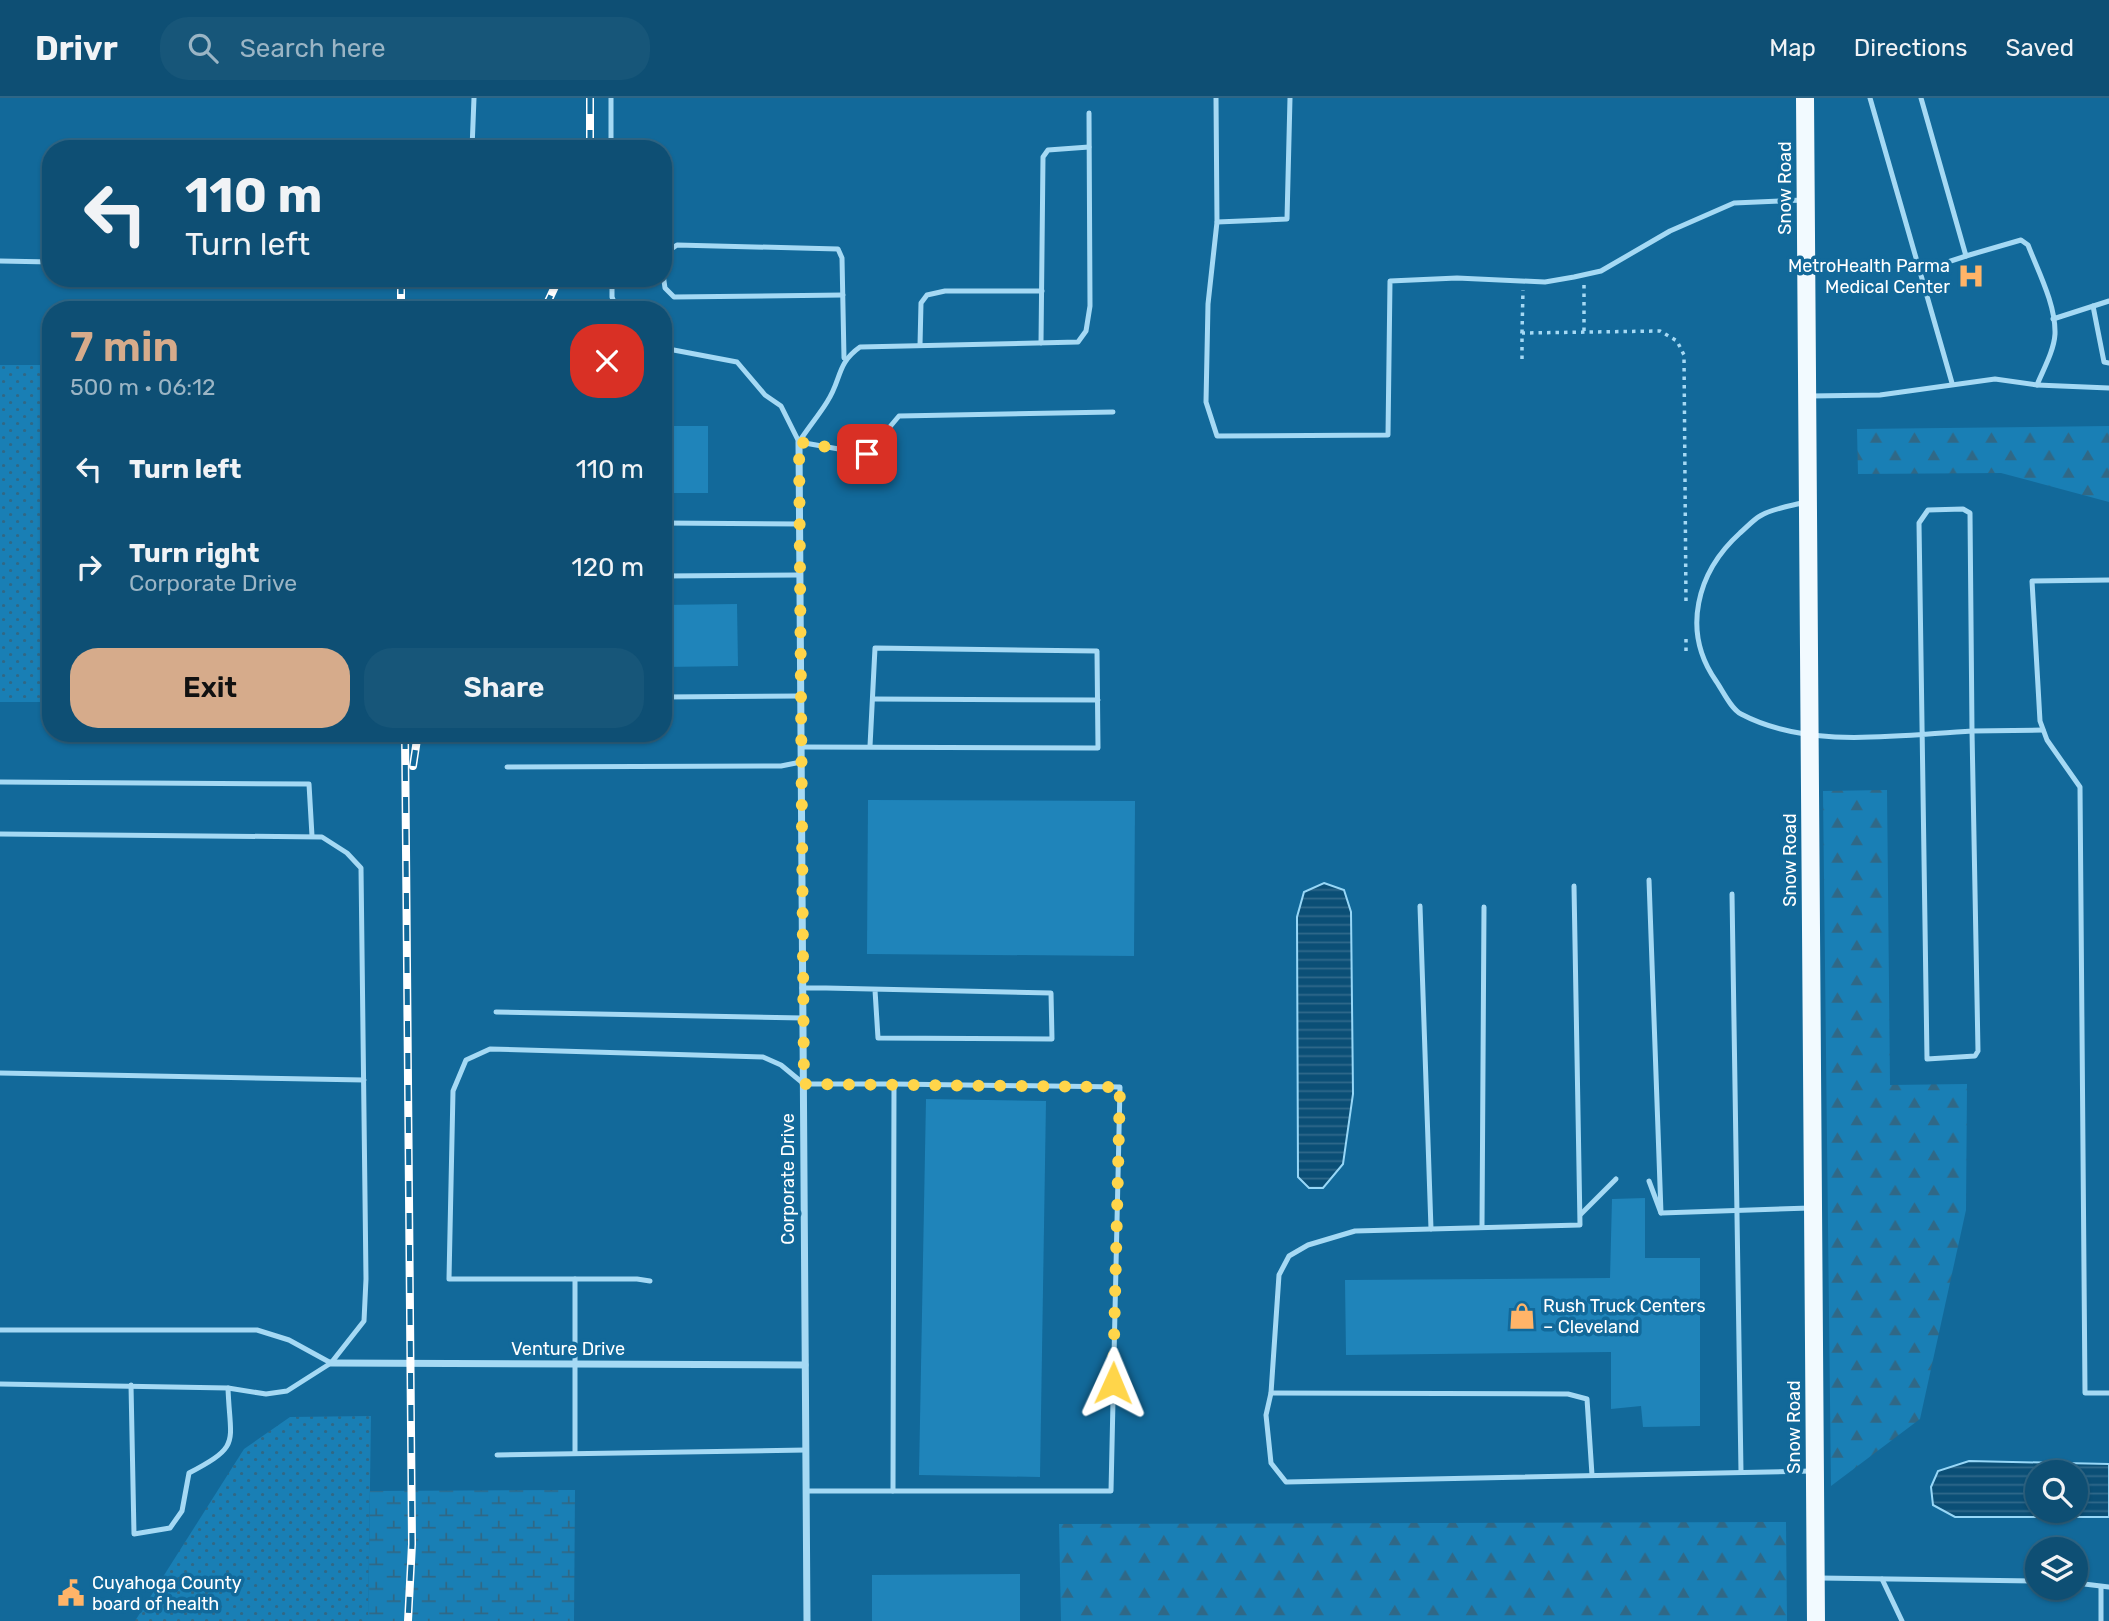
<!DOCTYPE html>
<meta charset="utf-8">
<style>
:root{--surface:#0e4f74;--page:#175679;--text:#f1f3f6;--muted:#9bb5c5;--line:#2e6686;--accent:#d6ab8b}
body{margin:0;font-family:Rubik,sans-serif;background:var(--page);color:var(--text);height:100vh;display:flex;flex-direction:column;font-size:26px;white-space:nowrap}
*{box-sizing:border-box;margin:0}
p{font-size:23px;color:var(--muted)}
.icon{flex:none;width:38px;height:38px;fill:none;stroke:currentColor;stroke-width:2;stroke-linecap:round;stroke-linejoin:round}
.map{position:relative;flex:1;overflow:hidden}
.panel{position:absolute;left:42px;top:203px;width:630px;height:441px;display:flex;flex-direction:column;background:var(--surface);border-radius:28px;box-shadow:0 2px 5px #0004,0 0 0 2px var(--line)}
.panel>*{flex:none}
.top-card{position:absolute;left:42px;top:42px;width:630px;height:147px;border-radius:28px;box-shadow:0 2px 5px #0004,0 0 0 2px var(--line);background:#0e4f74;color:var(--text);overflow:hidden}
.controls{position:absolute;left:2025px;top:1362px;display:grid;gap:14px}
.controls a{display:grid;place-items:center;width:63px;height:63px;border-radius:50%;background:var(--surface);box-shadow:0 2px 5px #0004,0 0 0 2px var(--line);font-size:35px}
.pin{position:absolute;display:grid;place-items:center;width:60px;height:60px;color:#fff;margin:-30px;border-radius:14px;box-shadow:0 4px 10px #0006}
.me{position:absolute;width:77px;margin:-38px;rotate:1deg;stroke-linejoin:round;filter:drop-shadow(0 0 5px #0008)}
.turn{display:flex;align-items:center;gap:24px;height:147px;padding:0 28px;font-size:32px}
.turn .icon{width:91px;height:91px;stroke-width:2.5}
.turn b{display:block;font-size:49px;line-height:60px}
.round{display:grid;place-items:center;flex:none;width:74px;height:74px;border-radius:28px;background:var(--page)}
.summary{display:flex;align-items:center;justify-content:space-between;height:119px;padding:0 28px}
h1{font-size:42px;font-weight:600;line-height:52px;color:var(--accent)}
.primary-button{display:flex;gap:14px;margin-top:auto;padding:14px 28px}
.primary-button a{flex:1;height:80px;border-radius:28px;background:var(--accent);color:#111;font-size:28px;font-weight:600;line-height:80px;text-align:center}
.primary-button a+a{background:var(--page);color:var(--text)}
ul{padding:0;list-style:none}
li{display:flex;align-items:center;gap:21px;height:98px;padding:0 28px}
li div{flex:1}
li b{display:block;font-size:26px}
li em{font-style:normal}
header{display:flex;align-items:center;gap:42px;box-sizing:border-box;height:98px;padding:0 35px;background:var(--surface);border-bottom:2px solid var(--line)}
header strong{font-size:33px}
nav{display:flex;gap:38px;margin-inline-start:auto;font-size:24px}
.search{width:490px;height:63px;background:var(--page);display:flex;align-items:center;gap:18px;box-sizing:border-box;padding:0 24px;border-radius:28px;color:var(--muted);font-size:26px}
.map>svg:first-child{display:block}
.grass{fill:url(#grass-dots)}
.forest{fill:url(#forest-firs)}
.wetland{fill:url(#wetland-marsh)}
.water{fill:url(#water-rules);stroke:#97d7f7;stroke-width:2;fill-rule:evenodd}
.building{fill:#1f84ba}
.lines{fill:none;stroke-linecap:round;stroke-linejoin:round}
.path{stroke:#a5d9f4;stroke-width:3.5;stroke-dasharray:3.5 5;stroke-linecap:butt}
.lane{stroke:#a5d9f4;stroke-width:5}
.street{stroke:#a5d9f4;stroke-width:7}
.primary{stroke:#f2faff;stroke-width:18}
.rail-casing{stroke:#fff;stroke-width:8}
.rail{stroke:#12699a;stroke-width:5;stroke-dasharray:16;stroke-linecap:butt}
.route{stroke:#ffd54a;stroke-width:12;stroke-dasharray:0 21.6}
.labels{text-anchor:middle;stroke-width:7;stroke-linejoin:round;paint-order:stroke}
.street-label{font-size:18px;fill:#fff;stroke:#12699a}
.poi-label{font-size:18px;fill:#fff;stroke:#12699a;text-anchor:start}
</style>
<header>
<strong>Drivr</strong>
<div class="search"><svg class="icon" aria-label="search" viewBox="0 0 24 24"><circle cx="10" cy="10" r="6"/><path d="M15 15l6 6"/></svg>Search here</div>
<nav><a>Map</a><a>Directions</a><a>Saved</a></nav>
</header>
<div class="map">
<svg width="2109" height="1523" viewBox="0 0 2109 1523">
<defs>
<pattern id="grass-dots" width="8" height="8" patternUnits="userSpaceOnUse" patternTransform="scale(1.75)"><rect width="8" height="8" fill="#197fb5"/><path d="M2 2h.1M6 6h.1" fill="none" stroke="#306886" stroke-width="1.8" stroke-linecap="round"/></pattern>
<pattern id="forest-firs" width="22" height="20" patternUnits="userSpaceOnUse" patternTransform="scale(1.75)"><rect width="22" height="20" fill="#197fb5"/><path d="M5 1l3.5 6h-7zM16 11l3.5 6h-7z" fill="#306886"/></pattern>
<pattern id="wetland-marsh" width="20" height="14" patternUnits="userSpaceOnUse" patternTransform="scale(1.75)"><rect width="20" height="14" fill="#197fb5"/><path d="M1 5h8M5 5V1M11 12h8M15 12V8" fill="none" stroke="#306886"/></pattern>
<pattern id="water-rules" width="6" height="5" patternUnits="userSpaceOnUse" patternTransform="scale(1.75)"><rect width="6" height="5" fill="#0b4f76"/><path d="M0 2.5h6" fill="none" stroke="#30698b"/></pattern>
</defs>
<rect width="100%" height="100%" fill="#12699a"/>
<g class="grass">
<rect x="0" y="267" width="51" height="337"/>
<path d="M371 1318 368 1523H135L244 1351 290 1319Z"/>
</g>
<g class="forest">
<path d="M2109 328V404L2001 375 1858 376 1857 331Z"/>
<path d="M1887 692 1890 987 1967 986 1966 1112 1920 1321 1831 1388 1823 693Z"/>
<path d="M1786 1424 1787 1523H1061L1059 1426Z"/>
</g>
<path class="wetland" d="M575 1392 574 1523H368L370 1393Z"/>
<g class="water">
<path d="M1324 785 1344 792 1351 814 1353 996 1343 1066 1323 1090H1309L1298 1079 1297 819 1304 794Z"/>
<path d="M1969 1363 2109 1366V1419H1955L1933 1407 1931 1389 1938 1373ZM2037 1374H2076V1412H2037Z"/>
</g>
<g class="building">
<rect x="663" y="328" width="45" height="67"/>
<path d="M737 506 738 568 663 569V507Z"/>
<path d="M868 702 1135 703 1134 858 867 856Z"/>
<path d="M926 1001 1046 1003 1040 1379 919 1377Z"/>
<path d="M1645 1100V1160H1700V1328L1643 1329 1641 1308 1611 1311V1254L1346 1257 1345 1182 1610 1180 1612 1101Z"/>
<path d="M1020 1476V1523H872V1477Z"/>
</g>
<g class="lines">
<g class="path">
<path d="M1584 187V234"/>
<path d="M1522 235 1523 192"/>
<path d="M1522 261V235L1660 233 1677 243 1684 257 1686 506"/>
<path d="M1686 541V553"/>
</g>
<g class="lane">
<path d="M611 0V51"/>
<path d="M1216 0 1217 124 1208 206 1206 304 1217 338 1388 337 1390 183 1457 180 1545 184 1574 179 1601 173 1670 133 1734 105 1804 102"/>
<path d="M1870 0 1952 285"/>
<path d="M472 51 474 0"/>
<path d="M1217 124 1287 121 1290 0"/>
<path d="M0 163 51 164"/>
<path d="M663 163 667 154 677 147 838 151 842 160 844 260"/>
<path d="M1920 173 1966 158"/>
<path d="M663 176 665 190 674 199 843 197"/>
<path d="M612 180V199L617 212"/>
<path d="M2093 208 2104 264 2109 265"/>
<path d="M2053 221 2109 203"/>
<path d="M1041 245 1043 59 1048 52 1089 49"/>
<path d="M920 247 921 205 927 197 945 193H1042"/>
<path d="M663 250 737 264 765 297 781 308 799 344"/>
<path d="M2037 287 2109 290"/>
<path d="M1810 298 1880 297 1995 281 2037 287C2043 272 2054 253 2055 236 2056 207 2038 173 2028 147L2021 142 1966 158 1921 0"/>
<path d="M799 344C808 330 819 317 827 304 842 281 836 266 860 249L1078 244 1086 233 1090 208 1089 15"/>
<path d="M799 344 867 356 899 318 1113 314"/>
<path d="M1806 404C1791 408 1773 410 1760 418 1753 422 1746 430 1740 435 1697 474 1681 533 1716 583 1723 593 1731 611 1741 616 1809 652 1899 637 1972 633L1978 953 1975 958 1927 961 1919 425 1928 412 1963 411 1970 415 1972 633 2043 632"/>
<path d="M663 425 800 426"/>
<path d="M663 478 800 477"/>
<path d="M2109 482 2032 483 2040 623 2047 642 2080 689 2085 1295H2109"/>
<path d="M663 599 801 598"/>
<path d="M873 601 1098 602"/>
<path d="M801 649 1098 650 1097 553 875 550 870 648"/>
<path d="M507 669 781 668 801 664"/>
<path d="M0 684 309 686 312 738"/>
<path d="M0 736 322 739 347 755 361 770 366 1181 364 1223 331 1265 287 1293 266 1296 228 1290 0 1286"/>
<path d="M1649 782 1661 1115"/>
<path d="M1574 788 1580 1127 1355 1133 1308 1147 1289 1158 1279 1177 1271 1295 1266 1317 1271 1365 1286 1384 1812 1373"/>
<path d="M1732 796 1741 1374"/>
<path d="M1420 808 1431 1131"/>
<path d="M802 890H826L1051 895 1052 941 878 940 875 892"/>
<path d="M496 914 803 920"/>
<path d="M0 975 364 982"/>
<path d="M1649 1083 1661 1115 1810 1110"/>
<path d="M1581 1116 1616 1081"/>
<path d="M1482 1129 1484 809"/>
<path d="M575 1181V1355"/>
<path d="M650 1183 637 1181H449L453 993 466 962 490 951 763 959 781 967 804 986H894L893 1393H806"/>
<path d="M0 1232H257L289 1242 331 1265"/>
<path d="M131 1287 134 1436 170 1430 182 1413 189 1375C242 1347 230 1346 228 1290"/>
<path d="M1271 1295 1568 1296 1587 1301 1592 1377"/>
<path d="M497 1357 806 1352"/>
<path d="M893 1393H1111L1120 989 894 986"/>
<path d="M1820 1480 2037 1483"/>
<path d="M1882 1481 1902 1523"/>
<path d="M2076 1485 2109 1489"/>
<path d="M2101 1489V1523"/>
</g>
<g class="street">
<path d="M799 344 807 1523"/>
<path d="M331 1265 805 1267"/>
</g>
<path class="primary" d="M1805 0 1816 1523"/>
<defs>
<g id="rail">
<path d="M590 0V51"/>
<path d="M401 180V212"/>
<path d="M544 212 559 180"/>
<path d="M405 635 412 1446 408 1523"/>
<path d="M413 668 418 635"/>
</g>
</defs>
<use href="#rail" class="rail-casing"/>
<use href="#rail" class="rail"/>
</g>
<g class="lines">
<path class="route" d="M867 356 799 344 804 986 1120 989 1113 1285"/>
</g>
<defs>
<symbol id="hospital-bare" viewBox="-9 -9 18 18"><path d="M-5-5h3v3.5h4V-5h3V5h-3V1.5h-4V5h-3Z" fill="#ffb468" stroke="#12699a" stroke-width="2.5" paint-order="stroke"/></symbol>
<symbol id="shop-bare" viewBox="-9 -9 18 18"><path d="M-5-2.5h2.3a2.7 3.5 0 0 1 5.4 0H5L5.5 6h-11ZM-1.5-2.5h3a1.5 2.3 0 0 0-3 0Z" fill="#ffb468" stroke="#12699a" stroke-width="2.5" paint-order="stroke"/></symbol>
<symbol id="civic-bare" viewBox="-9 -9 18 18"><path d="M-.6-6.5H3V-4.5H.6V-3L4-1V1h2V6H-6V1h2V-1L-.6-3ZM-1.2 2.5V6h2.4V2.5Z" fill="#ffb468" stroke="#12699a" stroke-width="2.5" paint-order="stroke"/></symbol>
</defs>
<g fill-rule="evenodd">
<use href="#hospital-bare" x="1952" y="159" width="38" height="38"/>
<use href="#shop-bare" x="1503" y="1199" width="38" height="38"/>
<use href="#civic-bare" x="52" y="1476" width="38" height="38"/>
</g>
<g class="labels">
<g class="street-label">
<text transform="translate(1785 90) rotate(-90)" y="6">Snow Road</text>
<text transform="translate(1790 762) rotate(-90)" y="6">Snow Road</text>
<text transform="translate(788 1081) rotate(-90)" y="6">Corporate Drive</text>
<text x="568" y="1257">Venture Drive</text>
<text transform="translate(1794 1329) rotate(-90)" y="6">Snow Road</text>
</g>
<g class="poi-label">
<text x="1950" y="174" text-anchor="end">MetroHealth Parma<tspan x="1950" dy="21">Medical Center</tspan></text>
<text x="1543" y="1214">Rush Truck Centers<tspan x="1543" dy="21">– Cleveland</tspan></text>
<text x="92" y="1491">Cuyahoga County<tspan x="92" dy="21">board of health</tspan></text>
</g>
</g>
</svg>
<div class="controls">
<a><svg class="icon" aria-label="search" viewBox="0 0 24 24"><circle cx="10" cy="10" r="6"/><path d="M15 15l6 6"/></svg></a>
<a><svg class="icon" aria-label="layers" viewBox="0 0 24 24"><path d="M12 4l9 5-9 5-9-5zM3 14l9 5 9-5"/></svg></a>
</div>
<div class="pin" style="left:867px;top:356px;background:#d93025"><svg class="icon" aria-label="arrive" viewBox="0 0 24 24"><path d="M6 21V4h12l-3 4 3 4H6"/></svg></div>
<svg class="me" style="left:1113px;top:1285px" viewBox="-20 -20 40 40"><path d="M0-17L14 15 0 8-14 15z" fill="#ffd54a" stroke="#fff" stroke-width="4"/></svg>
<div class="top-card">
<div class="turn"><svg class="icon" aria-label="left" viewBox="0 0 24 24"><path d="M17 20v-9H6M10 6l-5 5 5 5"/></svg><div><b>110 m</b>Turn left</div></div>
</div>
<section class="panel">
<div class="summary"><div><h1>7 min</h1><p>500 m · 06:12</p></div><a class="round" style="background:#d93025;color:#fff"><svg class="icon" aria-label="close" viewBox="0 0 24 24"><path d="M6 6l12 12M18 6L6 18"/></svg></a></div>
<ul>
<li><svg class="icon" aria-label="left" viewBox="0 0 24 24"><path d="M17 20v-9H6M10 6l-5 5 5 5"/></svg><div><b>Turn left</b></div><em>110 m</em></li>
<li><svg class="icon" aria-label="right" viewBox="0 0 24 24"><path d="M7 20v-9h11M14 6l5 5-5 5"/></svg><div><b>Turn right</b><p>Corporate Drive</p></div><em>120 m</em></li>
</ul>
<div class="primary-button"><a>Exit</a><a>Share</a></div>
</section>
</div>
